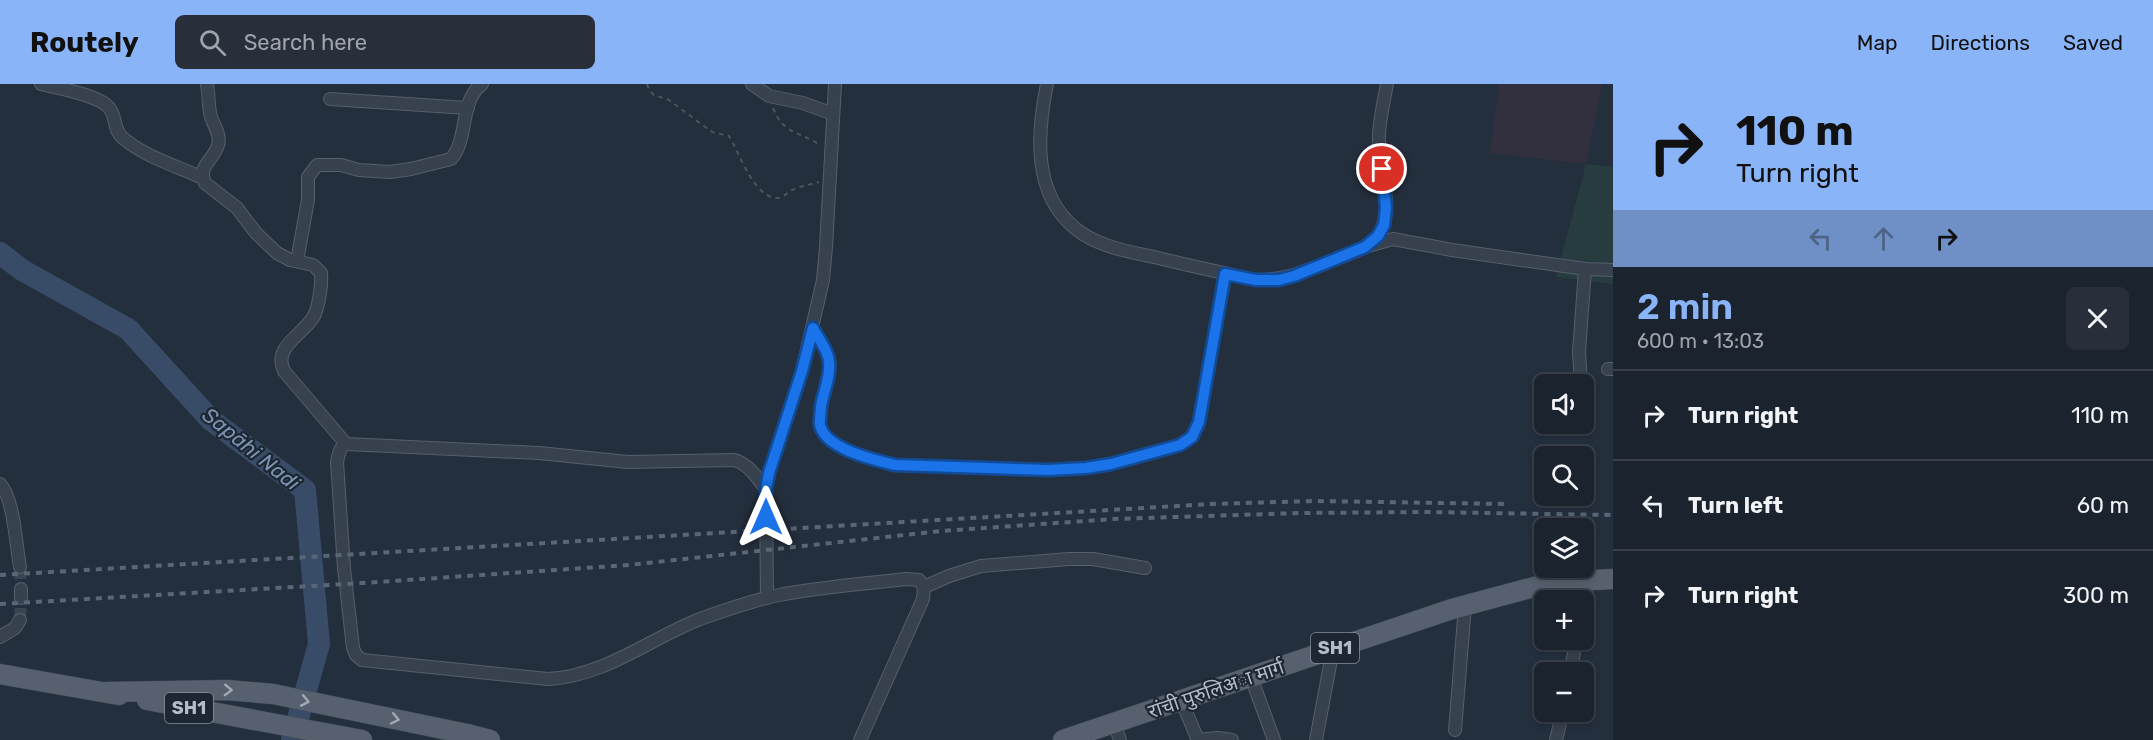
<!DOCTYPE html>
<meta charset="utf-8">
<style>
:root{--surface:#1b232e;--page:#282f3a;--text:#f1f3f6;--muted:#a0a4aa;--line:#39404a;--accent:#8ab4f8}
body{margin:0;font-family:Rubik,"Noto Sans Devanagari",sans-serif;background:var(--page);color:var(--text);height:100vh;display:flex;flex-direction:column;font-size:22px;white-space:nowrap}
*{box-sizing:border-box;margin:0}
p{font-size:20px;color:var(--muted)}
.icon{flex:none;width:33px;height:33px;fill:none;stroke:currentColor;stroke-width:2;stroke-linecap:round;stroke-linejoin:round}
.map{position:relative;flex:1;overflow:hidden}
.sheet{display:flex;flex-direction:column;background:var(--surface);width:540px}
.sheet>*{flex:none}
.top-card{background:#8ab4f8;color:#111;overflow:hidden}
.fabs{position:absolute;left:1534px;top:290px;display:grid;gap:12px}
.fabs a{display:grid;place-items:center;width:60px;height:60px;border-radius:9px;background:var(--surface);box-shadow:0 3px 9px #0003,0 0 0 2px var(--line);font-size:30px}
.pin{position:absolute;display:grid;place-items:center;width:51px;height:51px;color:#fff;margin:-26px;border:3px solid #fff;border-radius:50%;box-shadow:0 2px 6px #0007}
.me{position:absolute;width:66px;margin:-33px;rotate:0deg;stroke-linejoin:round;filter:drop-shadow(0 0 4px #0008)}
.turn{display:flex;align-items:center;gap:21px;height:126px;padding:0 24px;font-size:27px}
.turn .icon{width:78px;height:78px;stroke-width:2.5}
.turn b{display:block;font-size:42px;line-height:51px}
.lanes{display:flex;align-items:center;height:57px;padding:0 24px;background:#0003;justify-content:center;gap:30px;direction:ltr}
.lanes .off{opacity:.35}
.round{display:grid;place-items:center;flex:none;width:63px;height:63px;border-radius:9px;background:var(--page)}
.headline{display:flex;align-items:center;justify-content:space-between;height:102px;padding:0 24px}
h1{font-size:36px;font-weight:600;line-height:45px;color:var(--accent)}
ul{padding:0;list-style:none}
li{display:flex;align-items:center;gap:18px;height:90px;padding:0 24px;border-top:2px solid var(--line)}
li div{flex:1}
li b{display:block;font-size:22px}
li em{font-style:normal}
header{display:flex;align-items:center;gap:36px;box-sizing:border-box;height:84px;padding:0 30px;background:var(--accent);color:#111}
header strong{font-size:28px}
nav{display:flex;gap:33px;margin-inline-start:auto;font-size:21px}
.search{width:420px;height:54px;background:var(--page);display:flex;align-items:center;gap:15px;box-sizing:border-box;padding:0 21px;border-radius:9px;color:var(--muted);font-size:22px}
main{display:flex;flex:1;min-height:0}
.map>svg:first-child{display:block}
.medical{fill:#32303f}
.green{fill:#263c3f}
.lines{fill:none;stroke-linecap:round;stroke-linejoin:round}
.river{stroke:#394c67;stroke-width:22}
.minor-tunnel{stroke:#3a4453;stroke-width:12;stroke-dasharray:12 6;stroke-linecap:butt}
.minor-casing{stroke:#565f6c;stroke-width:14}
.primary-casing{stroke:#414a57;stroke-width:21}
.path{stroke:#44595c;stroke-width:2;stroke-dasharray:4.5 4.5;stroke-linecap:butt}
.minor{stroke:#38414e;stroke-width:12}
.primary{stroke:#56606e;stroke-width:20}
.rail{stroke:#5a6575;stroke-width:4;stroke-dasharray:6 6;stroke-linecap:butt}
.oneway{stroke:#a1aab7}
.route-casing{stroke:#114b97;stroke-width:15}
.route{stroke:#1a73e8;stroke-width:10}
.labels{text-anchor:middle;stroke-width:4.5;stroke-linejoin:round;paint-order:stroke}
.shield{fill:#1d2633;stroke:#878f9c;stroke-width:1.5}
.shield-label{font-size:18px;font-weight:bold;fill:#b4bcc9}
.street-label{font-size:20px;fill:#b4bcc9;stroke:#1d2633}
.water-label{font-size:21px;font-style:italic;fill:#7c92b1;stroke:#1d2633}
</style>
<header>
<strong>Routely</strong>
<div class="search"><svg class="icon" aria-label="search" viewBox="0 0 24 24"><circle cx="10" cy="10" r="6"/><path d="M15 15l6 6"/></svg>Search here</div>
<nav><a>Map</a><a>Directions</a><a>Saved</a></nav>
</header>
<main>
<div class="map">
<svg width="1613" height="656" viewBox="0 0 1613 656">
<rect width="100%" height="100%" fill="#242f3e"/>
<path class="medical" d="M1499 0H1602L1586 80 1490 69Z"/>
<path class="green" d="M1586 80 1613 83V200L1556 193Z"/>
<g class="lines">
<path class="river" d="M0 169 22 186 128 245 211 336 305 406 319 560 292 656"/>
<g class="minor-tunnel">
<path d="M20 483 21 505"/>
<path d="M20 536 21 514"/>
</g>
<defs>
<g id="minor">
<path d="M41 0C57 4 101 11 110 25 117 35 113 46 123 54 145 73 177 82 203 94"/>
<path d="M207 0C209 11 208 23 211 33 214 42 221 51 218 61 214 76 197 82 205 99L237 124 256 149 277 169 290 176 313 181 321 189C322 201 319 221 314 232 304 250 272 263 284 287L346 360 539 369 628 378 734 376C749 380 756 393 766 405"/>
<path d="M752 0 769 12 803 19 833 30"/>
<path d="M1047 0C1037 49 1032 110 1076 145 1098 163 1131 168 1158 174 1191 182 1223 189 1256 196 1287 196 1303 188 1331 177 1347 170 1369 165 1379 150 1396 124 1377 79 1379 50 1380 33 1384 16 1387 0"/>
<path d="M330 15 468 24"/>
<path d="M1368 162 1393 155 1452 166 1585 185 1613 186"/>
<path d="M297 177 308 116V93L317 81H341L359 86 390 88 411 85 451 75C469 55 459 17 482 0"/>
<path d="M813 244C818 254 828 266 829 277 831 293 823 308 821 323 821 328 819 336 820 341 825 365 875 376 895 381L1048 386 1085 384 1111 380 1180 361 1192 353 1199 338 1225 190"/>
<path d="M1608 285H1613"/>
<path d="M1581 300 1579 268 1585 185"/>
<path d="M1583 339V344"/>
<path d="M346 360C339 364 339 370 337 378L344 484 353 564 356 571 362 576 548 595C603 593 651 554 700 535 725 526 753 516 779 511 821 503 864 500 906 495L919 496 924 503 923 515 860 656"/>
<path d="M0 400C14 414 16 462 20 483"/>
<path d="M924 503 949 492 981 482 1069 475H1093L1145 484"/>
<path d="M21 514V505"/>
<path d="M767 514 766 405 769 389 802 287 823 196 826 163 835 0"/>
<path d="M1584 517 1588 497"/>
<path d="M0 553 15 544 20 536"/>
<path d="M1570 588 1577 555"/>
<path d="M1251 593 1274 656"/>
<path d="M1181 616 1198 656"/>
<path d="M1114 639 1120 656"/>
<path d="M1455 646 1465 522"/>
<path d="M1198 656 1218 654 1232 656"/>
<path d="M1316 656 1333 565"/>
<path d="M1556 656 1563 627"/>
</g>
<g id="primary">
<path d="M0 590 119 611"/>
<path d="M107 608 227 606 273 610 467 650 490 656"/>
<path d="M147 616 362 656"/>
<path d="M1063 656 1452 525 1553 498 1613 495"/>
</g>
</defs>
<use href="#minor" class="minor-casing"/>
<use href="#primary" class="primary-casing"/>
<g class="path">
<path d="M647 0 649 6 654 11 669 16 712 48 729 52C739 68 753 112 776 114 782 115 787 109 792 106 800 102 810 101 819 98"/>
<path d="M773 24C784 52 801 47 821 62"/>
</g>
<use href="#minor" class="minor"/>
<use href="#primary" class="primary"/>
<g class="rail">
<path d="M0 491 1211 420 1313 417 1510 420"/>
<path d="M0 520 363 499 629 481 941 447 1114 435 1299 429 1426 428 1613 431"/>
</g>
</g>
<defs><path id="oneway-chevron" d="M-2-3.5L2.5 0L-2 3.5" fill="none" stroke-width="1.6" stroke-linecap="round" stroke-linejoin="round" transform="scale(1.5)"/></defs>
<g class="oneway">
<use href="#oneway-chevron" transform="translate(228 606) rotate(2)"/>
<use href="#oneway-chevron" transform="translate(305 617) rotate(11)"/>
<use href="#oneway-chevron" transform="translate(395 635) rotate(12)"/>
</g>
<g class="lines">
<defs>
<path id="route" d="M766 433V405L769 389 802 287 813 244C818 254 828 266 829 277 831 293 823 308 821 323 821 328 819 337 820 341 825 365 875 376 895 381L1048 386 1086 384 1111 380 1180 361 1192 353 1199 338 1225 190 1256 196H1279L1294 192 1365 163 1378 152 1384 141 1386 124 1382 85"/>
</defs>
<use href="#route" class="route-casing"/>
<use href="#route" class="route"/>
</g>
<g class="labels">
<g class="shield">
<rect x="1311" y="549" width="48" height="30" rx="4.5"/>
<rect x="165" y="609" width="48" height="30" rx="4.5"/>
</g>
<g class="shield-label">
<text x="1335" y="570">SH1</text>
<text x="189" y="630">SH1</text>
</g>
<g class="street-label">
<text transform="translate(1216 605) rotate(-19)" y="7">रांची पुरुलिअा मार्ग</text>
</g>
<g class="water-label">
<text transform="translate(251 365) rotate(39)" y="7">Sapāhi Nadi</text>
</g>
</g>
</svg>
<div class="fabs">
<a><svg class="icon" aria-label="sound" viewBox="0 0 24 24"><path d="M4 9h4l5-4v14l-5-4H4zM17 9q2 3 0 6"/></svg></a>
<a><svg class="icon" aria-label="search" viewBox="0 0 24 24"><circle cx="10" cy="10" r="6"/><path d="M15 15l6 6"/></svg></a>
<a><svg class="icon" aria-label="layers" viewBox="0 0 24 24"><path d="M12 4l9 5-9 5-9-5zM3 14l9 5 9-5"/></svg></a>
<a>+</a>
<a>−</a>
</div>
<div class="pin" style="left:1382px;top:85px;background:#d93025"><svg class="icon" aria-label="arrive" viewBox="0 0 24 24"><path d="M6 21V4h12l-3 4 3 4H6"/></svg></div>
<svg class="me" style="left:766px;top:433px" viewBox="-20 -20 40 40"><path d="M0-17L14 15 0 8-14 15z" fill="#1a73e8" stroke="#fff" stroke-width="4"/></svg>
</div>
<section class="sheet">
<div class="top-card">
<div class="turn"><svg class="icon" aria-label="right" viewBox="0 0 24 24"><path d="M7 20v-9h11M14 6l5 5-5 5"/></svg><div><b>110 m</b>Turn right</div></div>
<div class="lanes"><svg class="icon off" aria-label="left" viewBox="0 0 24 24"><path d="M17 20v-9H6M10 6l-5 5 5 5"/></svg><svg class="icon off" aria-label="ahead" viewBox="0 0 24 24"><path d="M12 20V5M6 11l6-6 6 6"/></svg><svg class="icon" aria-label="right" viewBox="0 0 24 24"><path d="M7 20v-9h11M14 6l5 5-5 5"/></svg></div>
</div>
<div class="headline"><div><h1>2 min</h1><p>600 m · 13:03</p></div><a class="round"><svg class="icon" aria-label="close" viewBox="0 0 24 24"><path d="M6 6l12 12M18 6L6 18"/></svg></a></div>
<ul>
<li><svg class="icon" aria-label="right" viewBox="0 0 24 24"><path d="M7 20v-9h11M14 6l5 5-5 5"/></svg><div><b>Turn right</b></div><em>110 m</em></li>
<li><svg class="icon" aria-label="left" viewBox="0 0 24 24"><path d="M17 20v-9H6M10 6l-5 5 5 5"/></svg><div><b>Turn left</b></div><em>60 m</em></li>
<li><svg class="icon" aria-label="right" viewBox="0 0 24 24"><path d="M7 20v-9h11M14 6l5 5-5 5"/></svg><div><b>Turn right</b></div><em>300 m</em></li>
</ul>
</section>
</main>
